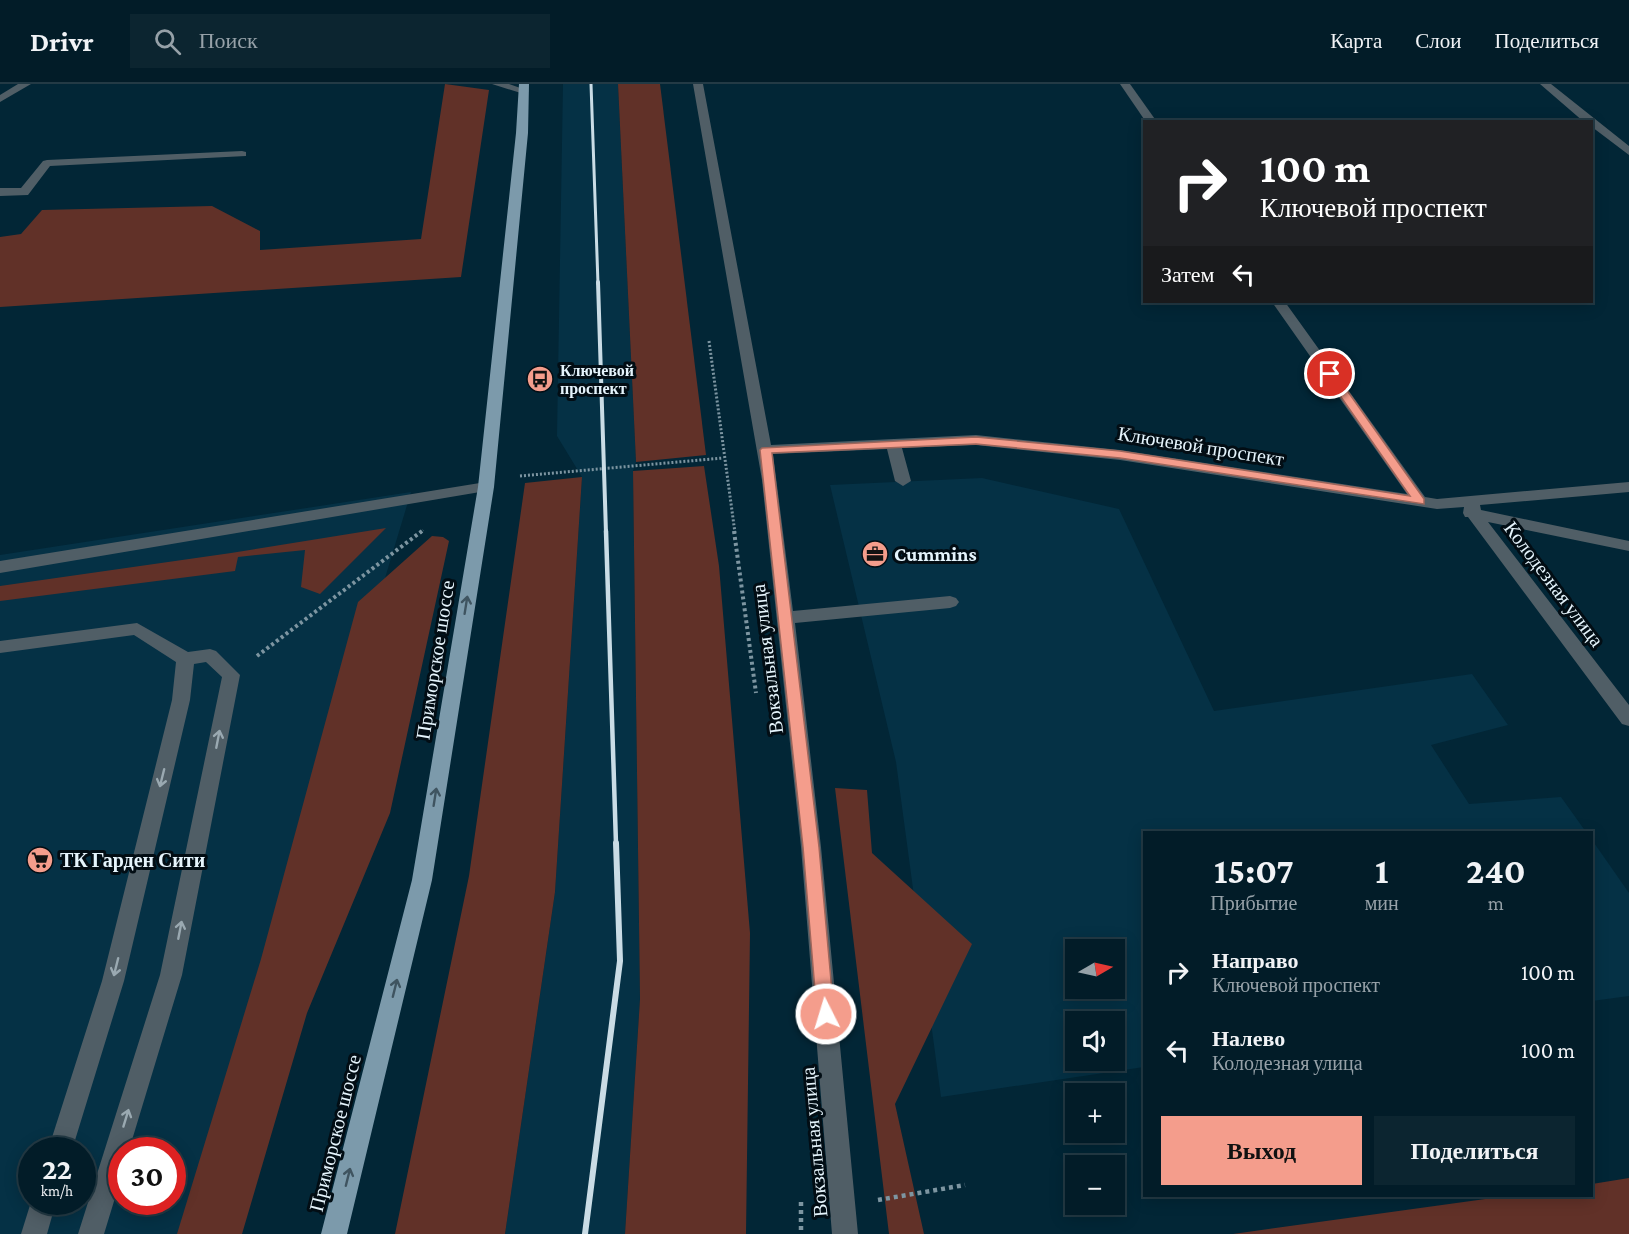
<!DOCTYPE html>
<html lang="ru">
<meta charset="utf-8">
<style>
:root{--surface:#021c28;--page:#0c2530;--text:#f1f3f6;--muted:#96a1a8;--line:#233a45;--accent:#f49d8c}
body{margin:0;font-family:"Crimson Pro",serif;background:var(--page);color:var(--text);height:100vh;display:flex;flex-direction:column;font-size:22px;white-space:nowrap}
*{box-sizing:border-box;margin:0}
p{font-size:20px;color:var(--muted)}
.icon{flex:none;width:33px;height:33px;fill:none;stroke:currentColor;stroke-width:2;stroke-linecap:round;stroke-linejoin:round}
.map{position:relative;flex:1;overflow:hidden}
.side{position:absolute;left:1143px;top:747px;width:450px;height:366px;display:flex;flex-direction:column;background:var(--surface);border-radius:0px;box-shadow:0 3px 15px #0003,0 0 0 2px var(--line)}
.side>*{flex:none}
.banner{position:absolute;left:1143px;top:36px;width:450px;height:183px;border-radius:0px;box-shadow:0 3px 15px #0003,0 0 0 2px var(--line);background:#202124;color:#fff;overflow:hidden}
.needle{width:39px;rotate:81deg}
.tools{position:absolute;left:1065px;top:855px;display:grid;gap:12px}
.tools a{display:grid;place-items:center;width:60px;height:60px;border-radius:0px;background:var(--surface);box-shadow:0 3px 15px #0003,0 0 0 2px var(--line);font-size:30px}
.speed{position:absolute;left:18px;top:1053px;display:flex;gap:12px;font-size:30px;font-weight:700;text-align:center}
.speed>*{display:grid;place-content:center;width:78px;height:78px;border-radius:50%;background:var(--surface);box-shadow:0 3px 15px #0003,0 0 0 2px var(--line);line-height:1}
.speed small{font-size:15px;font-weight:400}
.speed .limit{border:9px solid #d22;background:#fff;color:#111}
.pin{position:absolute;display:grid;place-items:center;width:51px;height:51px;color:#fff;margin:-26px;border:3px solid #fff;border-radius:50%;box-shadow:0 2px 6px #0007}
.me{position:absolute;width:66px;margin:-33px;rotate:355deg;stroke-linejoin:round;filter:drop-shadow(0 0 4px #0008)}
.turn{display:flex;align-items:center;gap:21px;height:126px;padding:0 18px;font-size:27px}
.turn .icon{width:78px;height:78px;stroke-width:2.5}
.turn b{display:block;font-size:42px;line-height:51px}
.then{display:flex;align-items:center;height:57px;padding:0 18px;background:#0003;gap:12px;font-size:22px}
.eta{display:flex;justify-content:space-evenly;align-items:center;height:102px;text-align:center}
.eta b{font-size:36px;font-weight:700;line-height:42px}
.button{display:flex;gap:12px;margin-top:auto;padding:12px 18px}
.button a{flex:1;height:69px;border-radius:0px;background:var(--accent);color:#111;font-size:24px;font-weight:700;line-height:69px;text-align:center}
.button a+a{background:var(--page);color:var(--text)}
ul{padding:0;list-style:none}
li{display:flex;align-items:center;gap:18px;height:78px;padding:0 18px}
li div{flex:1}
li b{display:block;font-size:22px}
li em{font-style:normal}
header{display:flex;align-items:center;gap:36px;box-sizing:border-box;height:84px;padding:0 30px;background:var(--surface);border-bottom:2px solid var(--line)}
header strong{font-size:28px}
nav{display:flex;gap:33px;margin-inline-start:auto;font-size:21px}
.search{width:420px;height:54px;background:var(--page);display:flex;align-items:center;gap:15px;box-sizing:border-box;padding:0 21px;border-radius:0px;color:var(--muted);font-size:22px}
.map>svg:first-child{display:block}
.built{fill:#053145;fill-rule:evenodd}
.green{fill:#613128}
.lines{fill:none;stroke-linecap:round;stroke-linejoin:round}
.path-far2{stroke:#7d95a1;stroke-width:3;stroke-dasharray:2 2;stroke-linecap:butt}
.path-far1{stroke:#7d95a1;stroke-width:4;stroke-dasharray:3 3;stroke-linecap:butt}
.path{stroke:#7d95a1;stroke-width:4.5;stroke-dasharray:4 4;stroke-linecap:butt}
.minor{fill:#505e66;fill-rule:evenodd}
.major{fill:#7c9aab;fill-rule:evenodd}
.rail-far3{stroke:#cadce5;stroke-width:3}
.rail-far2{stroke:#cadce5;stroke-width:4}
.rail-far1{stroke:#cadce5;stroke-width:4.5}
.rail{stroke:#cadce5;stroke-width:6}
.oneway{stroke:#3f5460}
.oneway2{stroke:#9aa9b1}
.route{fill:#f49d8c;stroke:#9f665b;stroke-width:1.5}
.labels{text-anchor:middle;stroke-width:6;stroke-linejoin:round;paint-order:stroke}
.far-poi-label{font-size:16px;font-weight:bold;fill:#e5f4fc;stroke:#020d14;text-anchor:start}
.street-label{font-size:20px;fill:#e5f4fc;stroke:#020d14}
.poi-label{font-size:20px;font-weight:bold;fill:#e5f4fc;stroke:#020d14;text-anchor:start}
</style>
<header>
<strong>Drivr</strong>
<div class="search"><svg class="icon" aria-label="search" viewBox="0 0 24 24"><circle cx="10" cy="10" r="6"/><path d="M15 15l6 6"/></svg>Поиск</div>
<nav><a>Карта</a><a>Слои</a><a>Поделиться</a></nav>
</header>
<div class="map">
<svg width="1629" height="1150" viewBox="0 0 1629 1150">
<rect width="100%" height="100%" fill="#022636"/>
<g class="built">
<path d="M563 0H618L636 378 633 387 640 915 625 1150H505L555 808 582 393 557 352Z"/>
<path d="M982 394 1119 425 1214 627 1472 590 1508 641 1431 661 1469 720 1561 713 1586 748H1144V983L941 1013 896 678 830 401ZM1076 866H1114V904H1076ZM1076 938H1114V976H1076Z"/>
<path d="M411 408 187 1150H0V471ZM32 1066H82V1118H32ZM122 1066H172V1118H122Z"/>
<path d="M1592 756 1629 809V912L1592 917Z"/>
</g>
<g class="green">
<path d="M445 0 489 6 461 193 0 223V153L21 150 42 126 212 122 260 147V166L421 155Z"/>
<path d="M618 0H660L706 371 636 378Z"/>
<path d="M704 382 719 482 750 849 746 1150H625L640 915 633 387Z"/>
<path d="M582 393 555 808 505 1150H395L469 792 525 399Z"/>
<path d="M386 444 320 510 301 503 305 466 238 473 235 487 0 517V502L231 469Z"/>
<path d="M432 452 443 453 449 457 390 729 307 929 242 1150H177L261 875 358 518Z"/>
<path d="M835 704 867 706 872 769 972 860 895 1020 924 1150H889Z"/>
<path d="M1629 1094V1150H1233L1507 1112H1592V1100Z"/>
</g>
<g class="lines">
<g class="path-far2">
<path d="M709 257 735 449"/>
<path d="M520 392 723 374"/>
<path d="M420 449 423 446"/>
</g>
<g class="path-far1">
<path d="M734 447 756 609"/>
<path d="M257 572 422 447"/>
</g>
<g class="path">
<path d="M878 1116 965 1101"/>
<path d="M801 1118V1150"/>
</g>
<g class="minor">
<path d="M18 0H31L0 18V11Z"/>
<path d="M492 0H509L529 7 524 10Z"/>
<path d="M693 0H703L771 361 976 351 1120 366 1407 410 1272 218H1285L1425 413 1437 415 1629 398V408L1480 421 1481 426 1629 457V467L1488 438 1629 621V642L1622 640 1468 433H1465L1463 429 1464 423 1437 425 1120 376 976 361 902 364 911 397 903 402 895 397 887 365 773 370 793 527 950 512 956 514 959 518 956 522 950 524 795 539 821 763 858 1150H832L801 763 762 396Z"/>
<path d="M1120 0H1130L1157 38H1146Z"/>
<path d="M1540 0H1551L1629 62V71L1592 43V38H1584Z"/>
<path d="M242 67 246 68V72L50 82 28 111 0 112V104H21L43 77 47 76Z"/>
<path d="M486 398 494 403 492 406 0 489V477Z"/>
<path d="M137 539 188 568 210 565 216 567 240 591 182 891 129 1066H122V1091L104 1150H78L160 891 222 593 206 578 194 580 190 616 124 897 72 1066H48L102 897 172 616 176 578 134 551 0 569V557Z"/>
<path d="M31 1118H56L47 1150H21Z"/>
</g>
<path class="major" d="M519 0H529L528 49 494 403 432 796 347 1150H321L412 796 478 403 516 49Z"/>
<path class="rail-far3" d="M591 0 598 200"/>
<path class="rail-far2" d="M598 198 606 449"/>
<path class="rail-far1" d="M606 447 616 760"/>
<path class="rail" d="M585 1150 620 877 616 759"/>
</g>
<defs><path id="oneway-shaft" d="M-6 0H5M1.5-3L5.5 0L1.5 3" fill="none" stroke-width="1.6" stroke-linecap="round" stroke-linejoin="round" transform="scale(1.5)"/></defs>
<g class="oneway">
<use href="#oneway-shaft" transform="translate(466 521) rotate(-81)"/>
<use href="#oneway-shaft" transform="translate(435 713) rotate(-81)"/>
<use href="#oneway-shaft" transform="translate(395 904) rotate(-76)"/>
<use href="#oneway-shaft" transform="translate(348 1093) rotate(-76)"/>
</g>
<g class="oneway2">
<use href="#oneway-shaft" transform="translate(218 655) rotate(-79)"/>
<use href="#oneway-shaft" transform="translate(162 694) rotate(104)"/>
<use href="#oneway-shaft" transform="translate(180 846) rotate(-79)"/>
<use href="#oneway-shaft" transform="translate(116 883) rotate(104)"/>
<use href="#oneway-shaft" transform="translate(126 1034) rotate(-73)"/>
</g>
<path class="route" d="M1330 287 1334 288 1424 415V420L1120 374 976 360 772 369 819 763 834 930 832 936 826 938 820 936 817 930 803 763 760 366 762 364 976 353 1120 367 1410 412 1325 290Z"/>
<defs>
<symbol id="bus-disc" viewBox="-11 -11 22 22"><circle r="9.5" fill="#f49d8c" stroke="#020d14"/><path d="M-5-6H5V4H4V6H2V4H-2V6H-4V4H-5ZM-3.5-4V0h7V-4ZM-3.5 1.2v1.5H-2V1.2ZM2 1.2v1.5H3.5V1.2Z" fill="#111"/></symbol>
<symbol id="office-disc" viewBox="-11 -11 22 22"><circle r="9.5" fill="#f49d8c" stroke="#020d14"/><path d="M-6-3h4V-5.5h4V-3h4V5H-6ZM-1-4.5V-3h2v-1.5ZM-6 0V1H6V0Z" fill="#111"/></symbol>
<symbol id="supermarket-disc" viewBox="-11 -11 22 22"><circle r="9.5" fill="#f49d8c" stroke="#020d14"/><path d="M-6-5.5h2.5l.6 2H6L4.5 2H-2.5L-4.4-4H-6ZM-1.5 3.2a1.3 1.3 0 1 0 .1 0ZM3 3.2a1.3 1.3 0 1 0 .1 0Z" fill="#111"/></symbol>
</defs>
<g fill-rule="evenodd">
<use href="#bus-disc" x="525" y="280" width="30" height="30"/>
<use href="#office-disc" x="860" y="455" width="30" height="30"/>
<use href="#supermarket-disc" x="25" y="761" width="30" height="30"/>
</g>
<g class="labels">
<g class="far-poi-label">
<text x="560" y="292">Ключевой<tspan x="560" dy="18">проспект</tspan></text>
</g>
<g class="street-label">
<text transform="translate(1201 362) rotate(9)" y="7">Ключевой проспект</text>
<text transform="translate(1554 500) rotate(53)" y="7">Колодезная улица</text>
<text transform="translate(767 575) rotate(-97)" y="7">Вокзальная улица</text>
<text transform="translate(435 576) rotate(-81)" y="7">Приморское шоссе</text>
<text transform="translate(335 1049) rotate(-76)" y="7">Приморское шоссе</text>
<text transform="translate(814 1058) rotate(-95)" y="7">Вокзальная улица</text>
</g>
<g class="poi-label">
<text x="894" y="477">Cummins</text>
<text x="60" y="783">ТК Гарден Сити</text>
</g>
</g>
</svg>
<div class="tools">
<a><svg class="needle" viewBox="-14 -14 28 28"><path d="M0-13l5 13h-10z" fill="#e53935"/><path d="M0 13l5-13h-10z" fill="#96a1a8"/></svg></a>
<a><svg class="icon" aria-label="sound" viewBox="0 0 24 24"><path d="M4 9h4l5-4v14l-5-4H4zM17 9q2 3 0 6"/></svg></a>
<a>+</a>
<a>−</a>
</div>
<div class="speed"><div>22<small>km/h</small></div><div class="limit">30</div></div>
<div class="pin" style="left:1330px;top:290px;background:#d93025"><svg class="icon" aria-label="arrive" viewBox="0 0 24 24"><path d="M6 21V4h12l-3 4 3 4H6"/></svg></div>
<svg class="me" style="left:826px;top:930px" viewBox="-20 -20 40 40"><circle r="17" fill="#f49d8c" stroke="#fff" stroke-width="3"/><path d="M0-11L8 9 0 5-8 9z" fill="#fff"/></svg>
<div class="banner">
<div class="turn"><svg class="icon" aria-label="right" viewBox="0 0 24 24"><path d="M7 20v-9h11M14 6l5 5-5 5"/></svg><div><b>100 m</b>Ключевой проспект</div></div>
<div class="then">Затем<svg class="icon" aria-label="left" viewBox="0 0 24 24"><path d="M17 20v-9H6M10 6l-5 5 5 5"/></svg></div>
</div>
<section class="side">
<div class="eta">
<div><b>15:07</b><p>Прибытие</p></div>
<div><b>1</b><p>мин</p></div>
<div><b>240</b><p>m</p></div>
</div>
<ul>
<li><svg class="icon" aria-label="right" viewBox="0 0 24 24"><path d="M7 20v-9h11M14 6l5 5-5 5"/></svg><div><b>Направо</b><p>Ключевой проспект</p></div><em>100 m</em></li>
<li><svg class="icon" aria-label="left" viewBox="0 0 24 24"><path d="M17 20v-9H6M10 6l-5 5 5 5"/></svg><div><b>Налево</b><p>Колодезная улица</p></div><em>100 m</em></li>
</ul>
<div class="button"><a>Выход</a><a>Поделиться</a></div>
</section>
</div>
